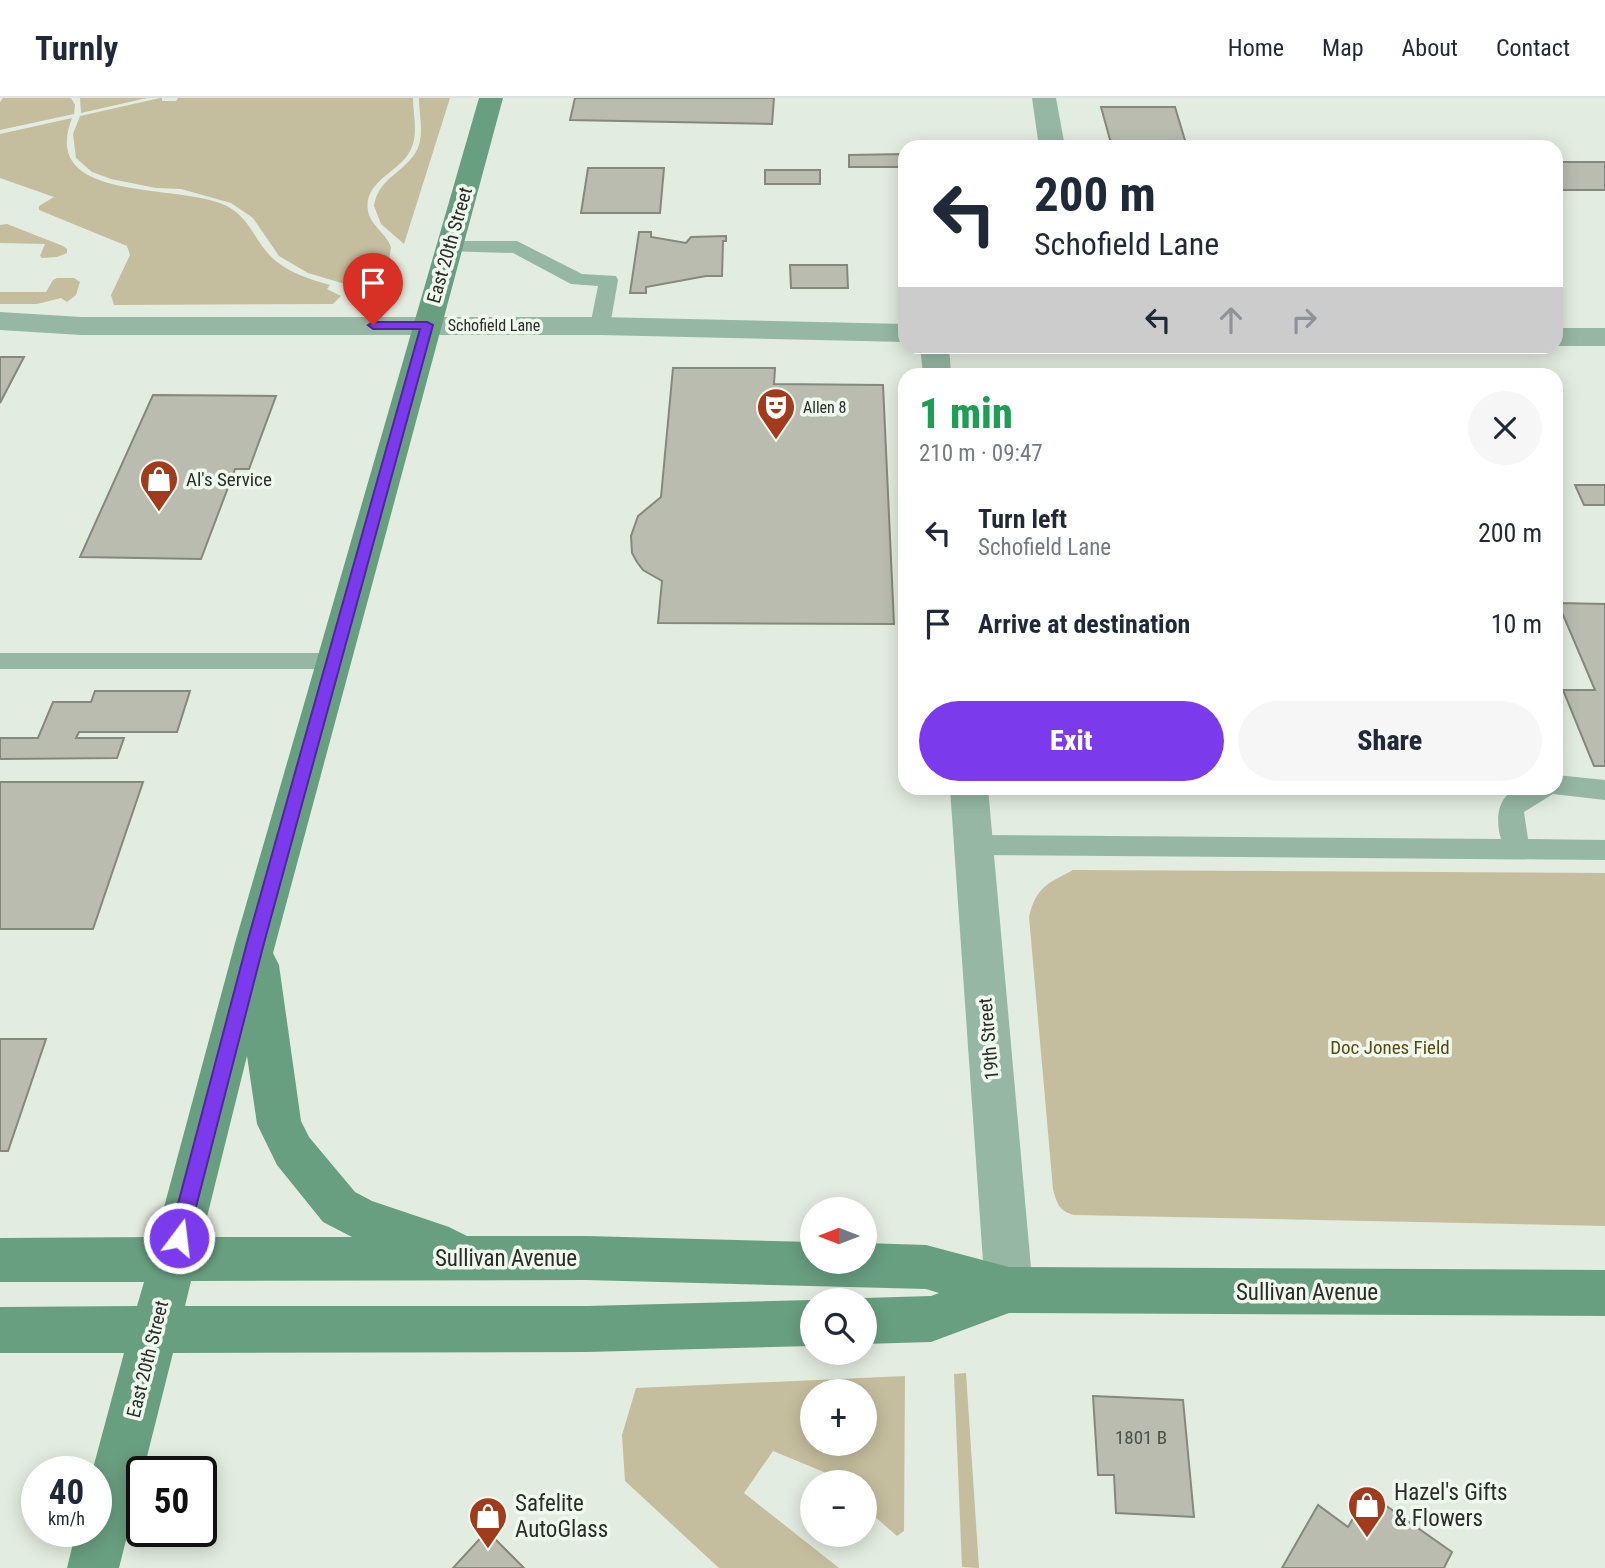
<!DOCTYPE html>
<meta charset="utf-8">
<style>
:root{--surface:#fff;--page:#f6f6f7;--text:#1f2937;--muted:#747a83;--line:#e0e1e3;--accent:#7c3aed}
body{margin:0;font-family:"Roboto Condensed",sans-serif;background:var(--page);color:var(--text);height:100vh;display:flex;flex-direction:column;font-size:26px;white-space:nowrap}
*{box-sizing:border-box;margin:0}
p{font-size:23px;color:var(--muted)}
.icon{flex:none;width:38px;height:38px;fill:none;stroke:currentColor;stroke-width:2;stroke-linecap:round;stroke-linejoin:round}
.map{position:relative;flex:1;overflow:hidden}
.sheet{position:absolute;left:898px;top:270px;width:665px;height:427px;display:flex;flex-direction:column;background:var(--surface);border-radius:21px;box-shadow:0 4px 18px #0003}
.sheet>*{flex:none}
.top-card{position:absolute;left:898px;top:42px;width:665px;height:214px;border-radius:21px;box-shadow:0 4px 18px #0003;background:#fff;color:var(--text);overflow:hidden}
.needle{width:46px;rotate:270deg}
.fabs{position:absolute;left:800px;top:1099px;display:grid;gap:14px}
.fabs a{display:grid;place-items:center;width:77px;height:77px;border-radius:50%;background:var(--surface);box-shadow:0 4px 18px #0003;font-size:35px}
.speed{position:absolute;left:21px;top:1358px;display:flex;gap:14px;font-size:35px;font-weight:700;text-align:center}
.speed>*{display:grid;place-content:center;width:91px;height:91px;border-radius:50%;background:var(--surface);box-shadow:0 4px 18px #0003;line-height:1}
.speed small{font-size:18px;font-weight:400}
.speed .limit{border:4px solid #111;border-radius:10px;background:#fff;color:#111}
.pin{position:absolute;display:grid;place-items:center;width:60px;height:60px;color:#fff;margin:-72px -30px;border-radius:50% 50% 50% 0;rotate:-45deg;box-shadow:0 0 7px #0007}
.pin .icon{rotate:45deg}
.me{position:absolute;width:77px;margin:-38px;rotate:15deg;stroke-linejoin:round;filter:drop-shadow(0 0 5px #0008)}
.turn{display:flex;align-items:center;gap:24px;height:147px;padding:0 21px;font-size:32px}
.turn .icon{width:91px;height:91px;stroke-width:2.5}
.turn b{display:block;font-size:49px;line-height:60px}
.lanes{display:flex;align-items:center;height:66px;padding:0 21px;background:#0003;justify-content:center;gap:35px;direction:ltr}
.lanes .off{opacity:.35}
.round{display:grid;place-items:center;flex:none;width:74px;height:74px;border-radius:37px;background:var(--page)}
.head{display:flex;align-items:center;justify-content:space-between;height:119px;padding:0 21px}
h1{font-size:42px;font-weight:800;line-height:52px;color:#1e9e55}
.primary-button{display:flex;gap:14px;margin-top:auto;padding:14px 21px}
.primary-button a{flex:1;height:80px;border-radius:42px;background:var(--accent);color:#fff;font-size:28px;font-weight:800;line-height:80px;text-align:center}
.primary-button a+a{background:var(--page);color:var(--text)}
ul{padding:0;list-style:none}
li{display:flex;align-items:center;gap:21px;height:91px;padding:0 21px}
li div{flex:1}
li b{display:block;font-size:26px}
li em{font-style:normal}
header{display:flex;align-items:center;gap:42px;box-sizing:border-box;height:98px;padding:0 35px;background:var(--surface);border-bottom:2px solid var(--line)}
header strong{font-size:33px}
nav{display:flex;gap:38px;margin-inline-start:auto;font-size:24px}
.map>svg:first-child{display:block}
.green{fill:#c5be9e;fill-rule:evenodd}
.building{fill:#b9bcaf;stroke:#85887c;stroke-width:2}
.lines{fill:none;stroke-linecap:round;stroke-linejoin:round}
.service{fill:#95b7a3;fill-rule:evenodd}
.minor{fill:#95b7a3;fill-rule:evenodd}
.secondary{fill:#699f81;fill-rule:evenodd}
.route{fill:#7c3aed;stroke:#51269a;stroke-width:2}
.labels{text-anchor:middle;stroke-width:7;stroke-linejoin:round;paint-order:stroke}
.far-street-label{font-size:16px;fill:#292c28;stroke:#f0f9ee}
.far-poi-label{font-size:16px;fill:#292c28;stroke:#f0f9ee;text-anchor:start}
.street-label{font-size:19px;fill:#292c28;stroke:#f0f9ee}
.poi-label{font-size:19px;fill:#292c28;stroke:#f0f9ee;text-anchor:start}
.park-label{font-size:19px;fill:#564c12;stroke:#f0f9ee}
.near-number-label{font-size:19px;fill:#4d504a}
.near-street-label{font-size:23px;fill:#292c28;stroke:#f0f9ee}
.near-poi-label{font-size:23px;fill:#292c28;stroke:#f0f9ee;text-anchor:start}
</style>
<header>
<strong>Turnly</strong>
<nav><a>Home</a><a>Map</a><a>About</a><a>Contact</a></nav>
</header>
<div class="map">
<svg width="1605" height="1470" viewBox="0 0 1605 1470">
<rect width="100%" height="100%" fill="#e3ece0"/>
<g class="green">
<path d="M3 0H71L75 7 74 16 0 32V4Z"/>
<path d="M80 0H147L81 15Z"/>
<path d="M160 0H162V3H176L178 0H413C413 17 419 37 410 53 399 75 363 83 368 113 371 128 386 135 391 149L387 176 365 179 345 186 308 175 279 158 253 120 231 105 181 91 156 90 111 81 92 74 76 60 73 36 80 18Z"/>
<path d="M419 0H450L404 146 381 126 374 108C378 79 407 74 418 50 424 35 419 17 419 0Z"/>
<path d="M72 20C38 107 180 84 227 108 247 119 252 135 265 152 282 173 306 180 330 187L327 191 341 198 333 206 114 207 111 197 130 157 127 148 39 112V108L54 99 0 80V36Z"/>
<path d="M7 126 63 148 67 151V155L57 159 42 160 40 158 45 146 0 145V127Z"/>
<path d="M57 180H74L80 184 76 197 67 204 61 200 37 206H0V194H46L53 182Z"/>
<path d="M1073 772 1605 775V1128L1074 1117C1059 1113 1057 1106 1053 1091L1029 819C1036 789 1047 786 1073 772Z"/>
<path d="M966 1275 979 1470 962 1469 954 1276Z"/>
<path d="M905 1278 904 1433 897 1438 865 1410 864 1384H835L824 1374 773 1353 744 1395 839 1470H719L625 1383 622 1337 636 1290ZM812 1293H864V1346H812Z"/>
</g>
<g class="building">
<path d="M575 0H774L772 26 570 22Z"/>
<path d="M1101 9H1175L1187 49H1112Z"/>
<path d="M905 56V69H849V57Z"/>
<rect x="1556" y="64" width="49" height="28"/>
<path d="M588 70H664L660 115H581Z"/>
<rect x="765" y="72" width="55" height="14"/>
<path d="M639 134H651V139L686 145 691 139 726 138V143H723L722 178H706L646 189V195H630Z"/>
<path d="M790 167H847L848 190H791Z"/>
<path d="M0 259H24L0 305Z"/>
<path d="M673 270H775L774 286 883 287 894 526 658 525 662 483 643 472 637 464 632 455 631 438 638 418 661 399Z"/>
<path d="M1324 273H1367L1369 276H1325Z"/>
<path d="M153 297 276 298 249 371H235L201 461 80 459Z"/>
<path d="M1575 387H1605V407H1584Z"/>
<path d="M1558 505 1605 506V668H1594L1563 592H1595Z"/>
<path d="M95 593H190L177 634H79L76 640H124L117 660 0 661V640H38L53 604H91Z"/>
<path d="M0 684H143L93 831H0Z"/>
<path d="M0 941H46L8 1053H0Z"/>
<path d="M1093 1298 1183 1302 1194 1419 1116 1415 1114 1377H1098Z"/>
<path d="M1368 1395 1452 1454 1444 1470H1282L1318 1407 1348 1429Z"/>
<path d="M487 1433 524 1470H453Z"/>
</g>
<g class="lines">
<g class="service">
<path d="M449 143H517L582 176 616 178 618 182 610 228 600 234 590 228 598 188 571 186 513 155 442 153 440 149Z"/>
<path d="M0 555H334L342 557 346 563 342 569 334 571H0Z"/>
<path d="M1556 677 1605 682V702L1553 696 1524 714 1528 741 1605 742V762L973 757 964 754 960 747 964 740 973 737 1501 741C1495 722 1497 695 1521 690 1532 687 1545 690 1556 690Z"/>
</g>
<g class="minor">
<path d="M1032 0H1056L1065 49H1039Z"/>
<path d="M0 214 81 219H600L905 226V244L600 237H81L0 232Z"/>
<rect x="1556" y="230" width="49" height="18"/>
<path d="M920 248H949L951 276H923Z"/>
<path d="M950 690H988L1033 1192 1026 1208 1009 1215 992 1208 985 1192Z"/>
</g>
<path class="secondary" d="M479 0H503L273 855 279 867 301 1023 309 1039 355 1094 372 1103 449 1129 467 1138H586L812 1144V1164H864V1145L926 1147 1009 1169 1605 1172V1218L1009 1215 931 1244 864 1246V1202H858L864 1200 931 1198 939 1195 926 1191 586 1182 191 1183 185 1208H587L812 1202V1248L587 1254 173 1255 119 1470H67L76 1433H96V1374H92L124 1255H0V1209L137 1208 144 1184H0V1140L156 1139 235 845ZM247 958 257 1026 277 1067 323 1124 352 1139H202Z"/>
</g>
<path class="route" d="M427 224 433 227 264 845 188 1140 186 1146 179 1149 172 1146 169 1140 247 845 420 231H373L368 227 373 224Z"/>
<defs>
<symbol id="theatre-pin" viewBox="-11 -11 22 30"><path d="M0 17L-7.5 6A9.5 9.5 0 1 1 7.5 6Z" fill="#a23b1b" stroke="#f0f9ee"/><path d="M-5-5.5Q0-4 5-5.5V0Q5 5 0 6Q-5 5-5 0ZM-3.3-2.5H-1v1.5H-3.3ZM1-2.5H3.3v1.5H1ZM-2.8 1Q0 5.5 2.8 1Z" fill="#fff"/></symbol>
<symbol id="shop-pin" viewBox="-11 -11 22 30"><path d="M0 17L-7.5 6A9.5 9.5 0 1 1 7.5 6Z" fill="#a23b1b" stroke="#f0f9ee"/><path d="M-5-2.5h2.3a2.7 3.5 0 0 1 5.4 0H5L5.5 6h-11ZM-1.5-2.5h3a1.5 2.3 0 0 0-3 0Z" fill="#fff"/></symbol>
</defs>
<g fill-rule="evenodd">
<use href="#theatre-pin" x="754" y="287" width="44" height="60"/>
<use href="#shop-pin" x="137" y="359" width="44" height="60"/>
<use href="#shop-pin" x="1345" y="1385" width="44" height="60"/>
<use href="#shop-pin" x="466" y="1396" width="44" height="60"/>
</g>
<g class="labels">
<g class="far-street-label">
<text x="494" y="233">Schofield Lane</text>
</g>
<g class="far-poi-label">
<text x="803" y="315">Allen 8</text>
</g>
<g class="street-label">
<text transform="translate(449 147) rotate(-74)" y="7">East 20th Street</text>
<text transform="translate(988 941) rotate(-95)" y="7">19th Street</text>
<text transform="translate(147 1261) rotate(-76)" y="7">East 20th Street</text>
</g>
<g class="poi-label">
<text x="186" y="388">Al's Service</text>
</g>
<g class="park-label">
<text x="1390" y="956">Doc Jones Field</text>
</g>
<g class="near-number-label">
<text x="1141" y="1346">1801 B</text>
</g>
<g class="near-street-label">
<text x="506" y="1168">Sullivan Avenue</text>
<text x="1307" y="1202">Sullivan Avenue</text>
</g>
<g class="near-poi-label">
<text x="1394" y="1402">Hazel's Gifts<tspan x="1394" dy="26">&amp; Flowers</tspan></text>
<text x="515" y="1413">Safelite<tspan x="515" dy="26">AutoGlass</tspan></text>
</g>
</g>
</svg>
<div class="fabs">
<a><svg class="needle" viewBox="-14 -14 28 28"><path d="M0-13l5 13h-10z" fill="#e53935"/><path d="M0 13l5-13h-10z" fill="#747a83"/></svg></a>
<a><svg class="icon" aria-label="search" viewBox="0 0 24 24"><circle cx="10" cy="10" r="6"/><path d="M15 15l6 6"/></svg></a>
<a>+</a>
<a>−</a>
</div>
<div class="speed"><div>40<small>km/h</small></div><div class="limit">50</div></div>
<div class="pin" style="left:373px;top:227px;background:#d93025"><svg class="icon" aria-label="arrive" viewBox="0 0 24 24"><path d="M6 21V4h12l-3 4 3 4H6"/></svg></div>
<svg class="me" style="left:179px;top:1140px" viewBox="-20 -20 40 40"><circle r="17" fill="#7c3aed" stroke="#fff" stroke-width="3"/><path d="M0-11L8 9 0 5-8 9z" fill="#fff"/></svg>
<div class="top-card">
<div class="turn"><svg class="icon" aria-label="left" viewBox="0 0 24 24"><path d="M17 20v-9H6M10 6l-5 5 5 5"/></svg><div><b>200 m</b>Schofield Lane</div></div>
<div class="lanes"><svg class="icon" aria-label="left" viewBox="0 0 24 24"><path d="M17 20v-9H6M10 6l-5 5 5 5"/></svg><svg class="icon off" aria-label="ahead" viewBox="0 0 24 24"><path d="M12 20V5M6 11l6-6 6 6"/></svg><svg class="icon off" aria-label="right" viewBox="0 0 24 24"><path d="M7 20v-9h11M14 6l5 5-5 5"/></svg></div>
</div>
<section class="sheet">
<div class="head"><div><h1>1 min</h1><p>210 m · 09:47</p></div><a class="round"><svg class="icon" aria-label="close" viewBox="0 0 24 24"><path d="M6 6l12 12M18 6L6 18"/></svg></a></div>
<ul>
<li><svg class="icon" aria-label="left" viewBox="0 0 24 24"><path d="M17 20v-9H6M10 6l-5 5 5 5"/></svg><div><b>Turn left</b><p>Schofield Lane</p></div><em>200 m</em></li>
<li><svg class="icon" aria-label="arrive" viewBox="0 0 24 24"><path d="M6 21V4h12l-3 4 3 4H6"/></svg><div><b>Arrive at destination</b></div><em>10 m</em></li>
</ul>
<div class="primary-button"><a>Exit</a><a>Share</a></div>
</section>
</div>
